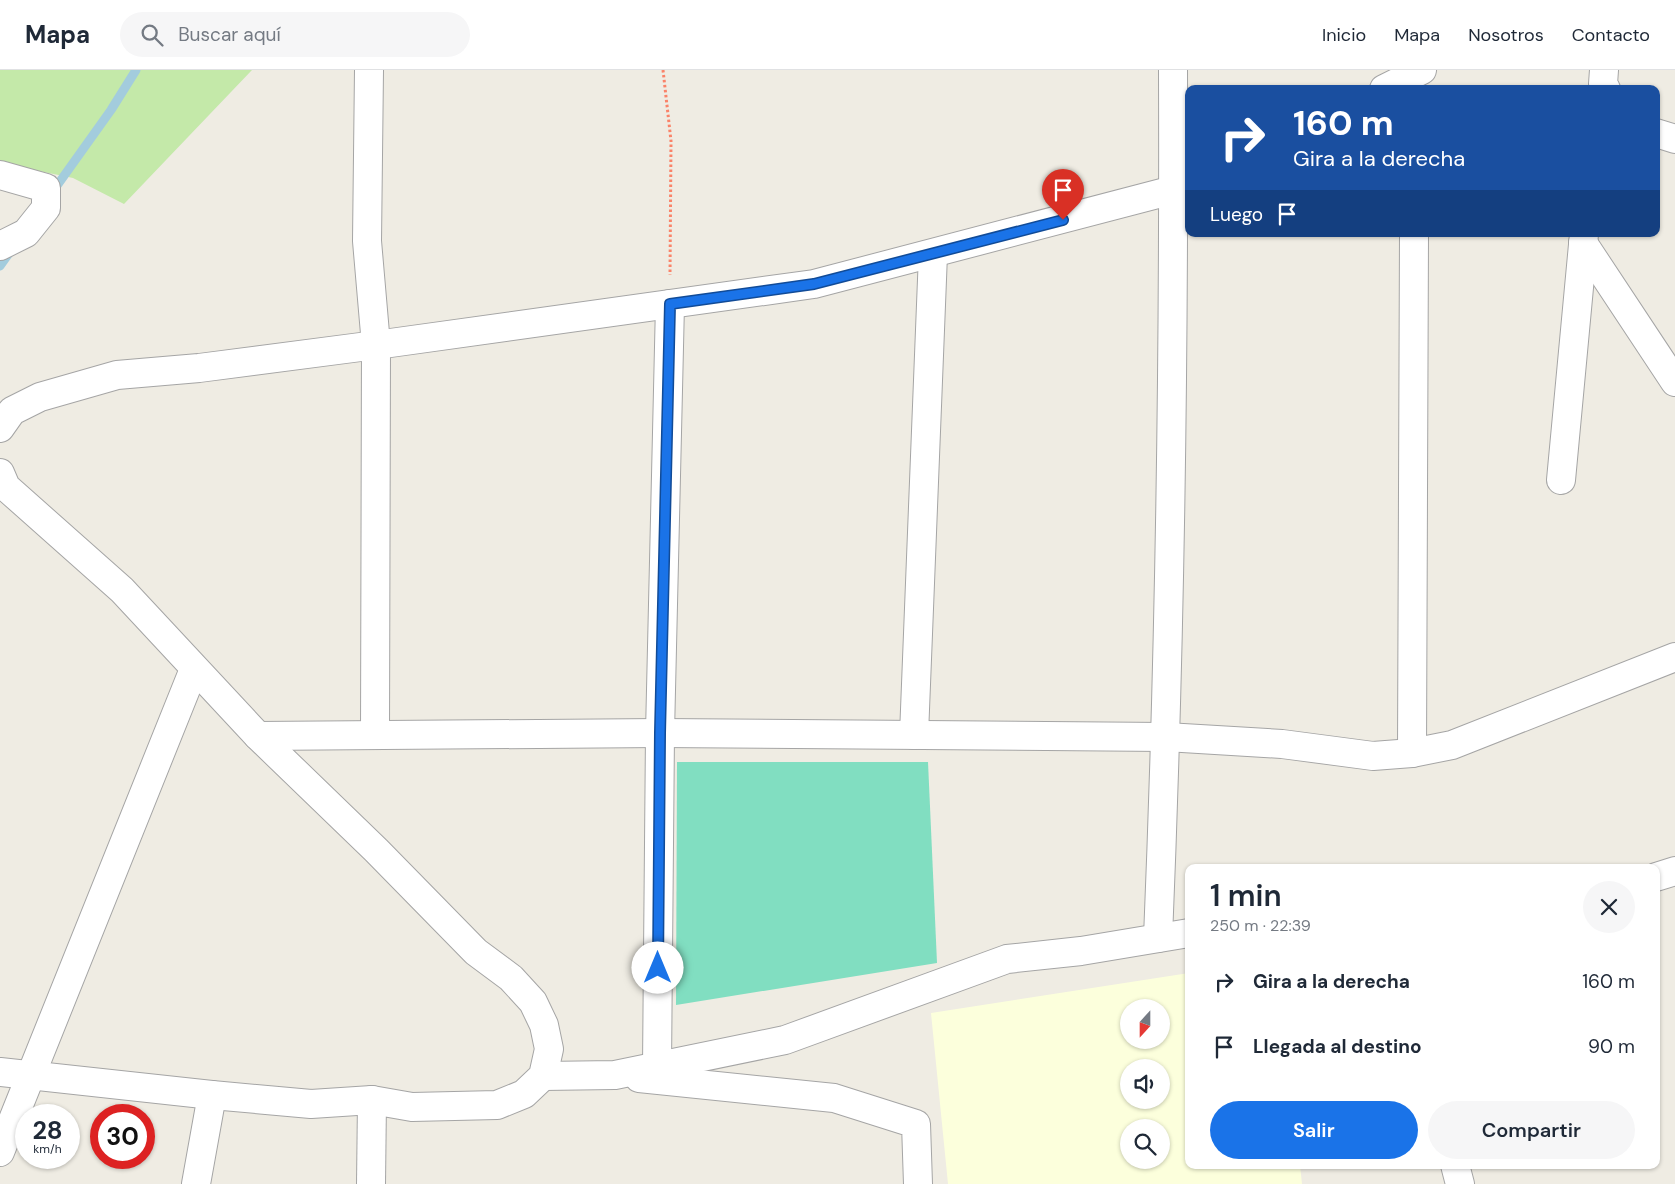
<!DOCTYPE html>
<html lang="es">
<meta charset="utf-8">
<style>
:root{--surface:#fff;--page:#f6f6f7;--text:#1f2937;--muted:#747a83;--line:#e0e1e3;--accent:#1a73e8}
body{margin:0;font-family:"DM Sans",sans-serif;background:var(--page);color:var(--text);height:100vh;display:flex;flex-direction:column;font-size:19px;white-space:nowrap}
*{box-sizing:border-box;margin:0}
p{font-size:16px;color:var(--muted)}
.icon{flex:none;width:28px;height:28px;fill:none;stroke:currentColor;stroke-width:2;stroke-linecap:round;stroke-linejoin:round}
.map{position:relative;flex:1;overflow:hidden}
.drawer{position:absolute;left:1185px;top:794px;width:475px;height:305px;display:flex;flex-direction:column;background:var(--surface);border-radius:10px;box-shadow:0 1px 4px #0004}
.drawer>*{flex:none}
.banner{position:absolute;left:1185px;top:15px;width:475px;height:152px;border-radius:10px;box-shadow:0 1px 4px #0004;background:#1a4fa0;color:#fff;overflow:hidden}
.needle{width:32px;rotate:201deg}
.fabs{position:absolute;left:1120px;top:929px;display:grid;gap:10px}
.fabs a{display:grid;place-items:center;width:50px;height:50px;border-radius:50%;background:var(--surface);box-shadow:0 1px 4px #0004;font-size:25px}
.speed{position:absolute;left:15px;top:1034px;display:flex;gap:10px;font-size:25px;font-weight:700;text-align:center}
.speed>*{display:grid;place-content:center;width:65px;height:65px;border-radius:50%;background:var(--surface);box-shadow:0 1px 4px #0004;line-height:1}
.speed small{font-size:12px;font-weight:400}
.speed .limit{border:8px solid #d22;background:#fff;color:#111}
.pin{position:absolute;display:grid;place-items:center;width:42px;height:42px;color:#fff;margin:-51px -21px;border-radius:50% 50% 50% 0;rotate:-45deg;box-shadow:0 0 5px #0007}
.pin .icon{rotate:45deg}
.me{position:absolute;width:55px;margin:-28px;rotate:0deg;stroke-linejoin:round;filter:drop-shadow(0 0 4px #0008)}
.turn{display:flex;align-items:center;gap:18px;height:105px;padding:0 25px;font-size:22px}
.turn .icon{width:65px;height:65px;stroke-width:2.5}
.turn b{display:block;font-size:35px;line-height:42px}
.then{display:flex;align-items:center;height:48px;padding:0 25px;background:#0003;gap:10px;font-size:19px}
.round{display:grid;place-items:center;flex:none;width:52px;height:52px;border-radius:26px;background:var(--page)}
.head{display:flex;align-items:center;justify-content:space-between;height:85px;padding:0 25px}
h1{font-size:30px;font-weight:600;line-height:38px}
.button{display:flex;gap:10px;margin-top:auto;padding:10px 25px}
.button a{flex:1;height:58px;border-radius:30px;background:var(--accent);color:#fff;font-size:20px;font-weight:600;line-height:58px;text-align:center}
.button a+a{background:var(--page);color:var(--text)}
ul{padding:0;list-style:none}
li{display:flex;align-items:center;gap:15px;height:65px;padding:0 25px}
li div{flex:1}
li b{display:block;font-size:19px}
li em{font-style:normal}
header{display:flex;align-items:center;gap:30px;box-sizing:border-box;height:70px;padding:0 25px;background:var(--surface);border-bottom:1px solid var(--line)}
header strong{font-size:24px}
nav{display:flex;gap:28px;margin-inline-start:auto;font-size:18px}
.search{width:350px;height:45px;background:var(--page);display:flex;align-items:center;gap:12px;box-sizing:border-box;padding:0 18px;border-radius:28px;color:var(--muted);font-size:19px}
.map>svg:first-child{display:block}
.education{fill:#fcffdc;fill-rule:evenodd}
.grass{fill:#c4e9a9}
.pitch{fill:#81dec1}
.lines{fill:none;stroke-linecap:round;stroke-linejoin:round}
.stream{stroke:#a3ccdd;stroke-width:9}
.minor-casing{stroke:#a5a5a5;stroke-width:30}
.path{stroke:#fa8369;stroke-width:3;stroke-dasharray:2.5 2.5;stroke-linecap:butt}
.minor{stroke:#fff;stroke-width:28}
.route-casing{stroke:#114b97;stroke-width:12}
.route{stroke:#1a73e8;stroke-width:9}
</style>
<header>
<strong>Mapa</strong>
<div class="search"><svg class="icon" aria-label="search" viewBox="0 0 24 24"><circle cx="10" cy="10" r="6"/><path d="M15 15l6 6"/></svg>Buscar aquí</div>
<nav><a>Inicio</a><a>Mapa</a><a>Nosotros</a><a>Contacto</a></nav>
</header>
<div class="map">
<svg width="1675" height="1114" viewBox="0 0 1675 1114">
<rect width="100%" height="100%" fill="#efece3"/>
<path class="education" d="M1189 903V1095H1300L1302 1114H948L931 943ZM1129 938H1161V970H1129ZM1129 998H1161V1030H1129ZM1129 1058H1161V1090H1129Z"/>
<path class="grass" d="M0 0H252L124 134 73 108 0 93Z"/>
<path class="pitch" d="M677 692H928L937 893 676 935Z"/>
<g class="lines">
<g class="stream">
<path d="M51 124 111 40 136 0"/>
<path d="M0 196 12 179"/>
</g>
<defs>
<g id="minor">
<path d="M369 0 367 171 376 275 375 665"/>
<path d="M1604 0 1603 14 1606 19"/>
<path d="M1384 19 1422 0"/>
<path d="M1656 63 1675 69"/>
<path d="M0 105 46 118V138L26 163 0 176"/>
<path d="M1583 173 1675 312"/>
<path d="M0 358 12 341 40 327 117 305 199 298 376 275 814 214 1173 120 1189 113"/>
<path d="M0 403 6 417 122 520 258 666 376 780 476 882 511 908 533 932 544 955 549 979 543 1006 524 1024 497 1035 412 1037 372 1030 311 1034 212 1025 0 1002"/>
<path d="M1561 410 1584 164"/>
<path d="M914 665 933 184"/>
<path d="M258 666 660 663 1166 667 1282 674 1373 686 1412 683 1452 675 1675 587"/>
<path d="M1412 683 1414 164"/>
<path d="M1656 807 1675 801"/>
<path d="M1158 868C1170 579 1174 289 1173 0"/>
<path d="M657 997 660 663 670 234"/>
<path d="M543 1006 615 1005 785 970 1007 889 1081 881 1189 863"/>
<path d="M639 1008 834 1028 916 1054 918 1114"/>
<path d="M0 1082 194 599"/>
<path d="M1455 1095 1460 1114"/>
<path d="M196 1114 212 1025"/>
<path d="M371 1114 372 1030"/>
</g>
</defs>
<use href="#minor" class="minor-casing"/>
<path class="path" d="M663 0 671 71 670 205"/>
<use href="#minor" class="minor"/>
</g>
<g class="lines">
<defs>
<path id="route" d="M658 898 660 663 670 234 814 214 1063 150"/>
</defs>
<use href="#route" class="route-casing"/>
<use href="#route" class="route"/>
</g>
</svg>
<div class="fabs">
<a><svg class="needle" viewBox="-14 -14 28 28"><path d="M0-13l5 13h-10z" fill="#e53935"/><path d="M0 13l5-13h-10z" fill="#747a83"/></svg></a>
<a><svg class="icon" aria-label="sound" viewBox="0 0 24 24"><path d="M4 9h4l5-4v14l-5-4H4zM17 9q2 3 0 6"/></svg></a>
<a><svg class="icon" aria-label="search" viewBox="0 0 24 24"><circle cx="10" cy="10" r="6"/><path d="M15 15l6 6"/></svg></a>
</div>
<div class="speed"><div>28<small>km/h</small></div><div class="limit">30</div></div>
<div class="pin" style="left:1063px;top:150px;background:#d93025"><svg class="icon" aria-label="arrive" viewBox="0 0 24 24"><path d="M6 21V4h12l-3 4 3 4H6"/></svg></div>
<svg class="me" style="left:658px;top:898px" viewBox="-20 -20 40 40"><circle r="19" fill="#fff"/><path d="M0-13L10 11 0 6-10 11z" fill="#1a73e8"/></svg>
<div class="banner">
<div class="turn"><svg class="icon" aria-label="right" viewBox="0 0 24 24"><path d="M7 20v-9h11M14 6l5 5-5 5"/></svg><div><b>160 m</b>Gira a la derecha</div></div>
<div class="then">Luego<svg class="icon" aria-label="arrive" viewBox="0 0 24 24"><path d="M6 21V4h12l-3 4 3 4H6"/></svg></div>
</div>
<section class="drawer">
<div class="head"><div><h1>1 min</h1><p>250 m · 22:39</p></div><a class="round"><svg class="icon" aria-label="close" viewBox="0 0 24 24"><path d="M6 6l12 12M18 6L6 18"/></svg></a></div>
<ul>
<li><svg class="icon" aria-label="right" viewBox="0 0 24 24"><path d="M7 20v-9h11M14 6l5 5-5 5"/></svg><div><b>Gira a la derecha</b></div><em>160 m</em></li>
<li><svg class="icon" aria-label="arrive" viewBox="0 0 24 24"><path d="M6 21V4h12l-3 4 3 4H6"/></svg><div><b>Llegada al destino</b></div><em>90 m</em></li>
</ul>
<div class="button"><a>Salir</a><a>Compartir</a></div>
</section>
</div>
